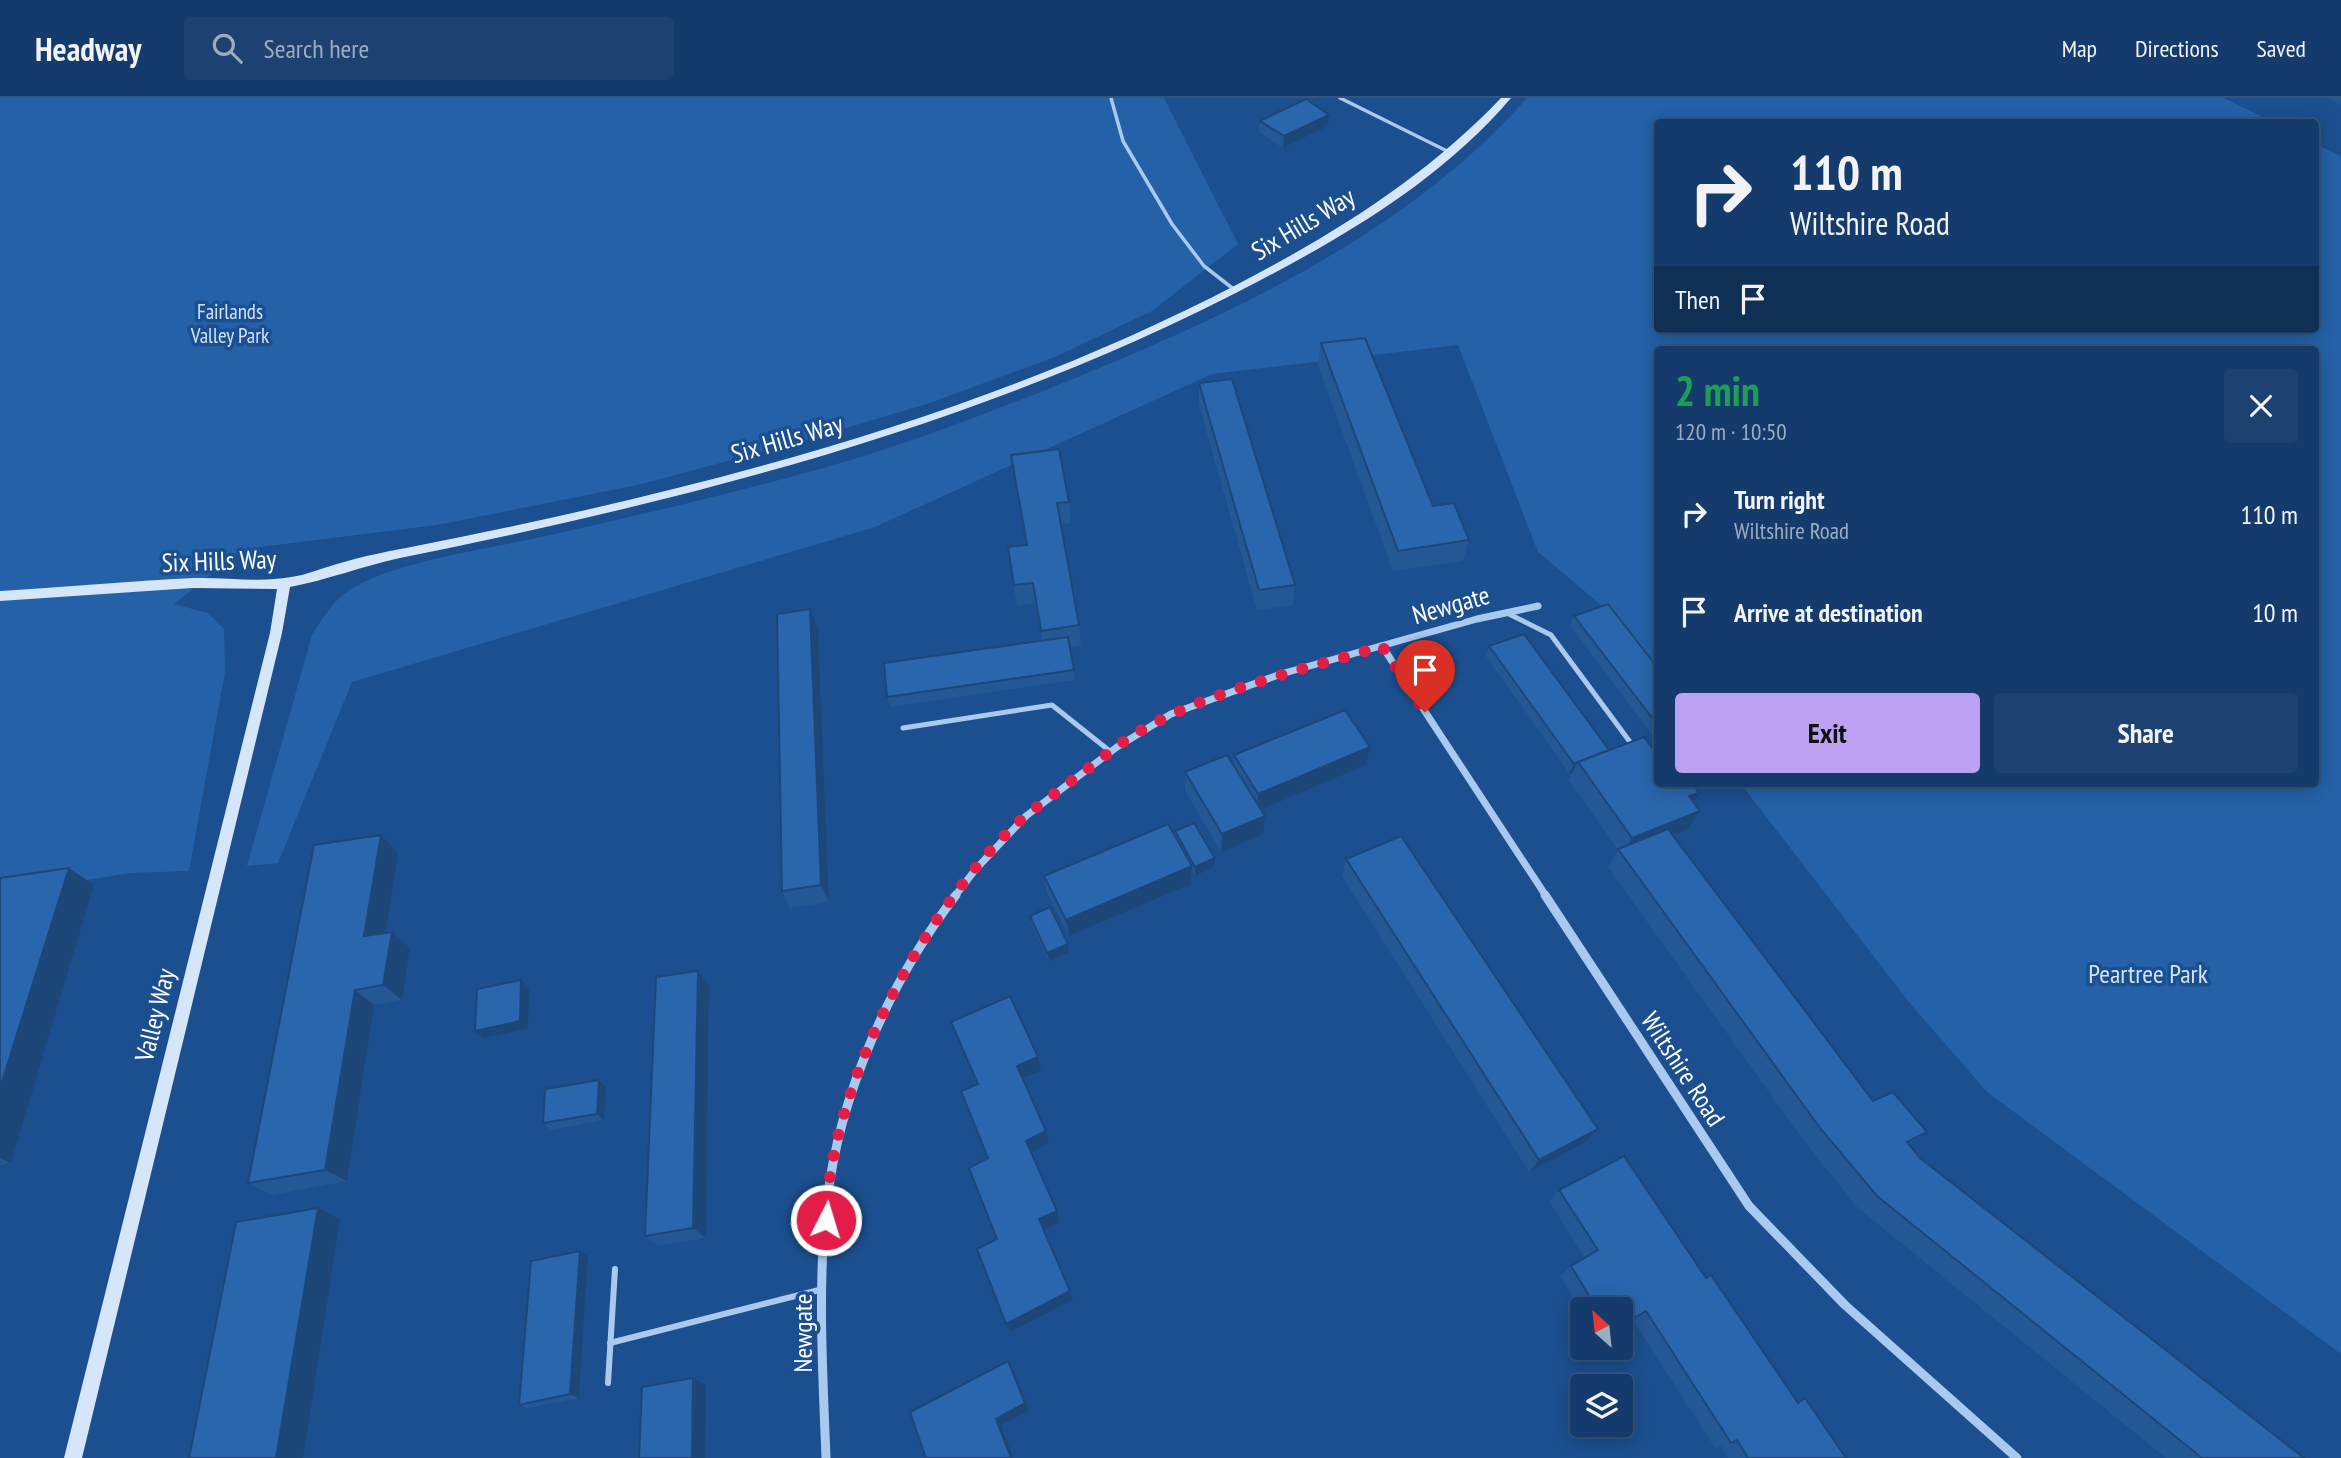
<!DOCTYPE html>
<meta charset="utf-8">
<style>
:root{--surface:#143b6b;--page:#1d4271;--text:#f1f3f6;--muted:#9dadc1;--line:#33557e;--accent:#bca0f2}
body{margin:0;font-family:"PT Sans Narrow",sans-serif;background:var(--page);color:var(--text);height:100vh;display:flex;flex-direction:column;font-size:26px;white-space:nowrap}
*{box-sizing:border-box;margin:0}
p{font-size:23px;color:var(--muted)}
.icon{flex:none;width:38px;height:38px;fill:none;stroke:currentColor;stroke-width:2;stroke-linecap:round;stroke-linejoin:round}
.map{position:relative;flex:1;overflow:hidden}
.sheet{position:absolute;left:1654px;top:248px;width:665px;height:441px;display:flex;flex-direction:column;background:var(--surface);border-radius:7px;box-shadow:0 4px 18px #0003,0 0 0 2px var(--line)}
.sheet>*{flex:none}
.hud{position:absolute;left:1654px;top:21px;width:665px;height:214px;border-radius:7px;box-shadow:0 4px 18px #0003,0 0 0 2px var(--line);background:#143b6b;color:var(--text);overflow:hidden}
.needle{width:46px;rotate:333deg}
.buttons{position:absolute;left:1570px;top:1199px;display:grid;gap:14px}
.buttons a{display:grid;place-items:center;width:63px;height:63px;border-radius:7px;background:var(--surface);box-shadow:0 4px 18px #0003,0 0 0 2px var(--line);font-size:35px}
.pin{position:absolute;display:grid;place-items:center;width:60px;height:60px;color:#fff;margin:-72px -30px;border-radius:50% 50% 50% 0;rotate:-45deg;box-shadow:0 0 7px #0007}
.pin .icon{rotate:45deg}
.me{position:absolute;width:77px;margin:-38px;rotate:5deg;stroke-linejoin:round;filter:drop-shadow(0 0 5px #0008)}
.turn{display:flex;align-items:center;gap:24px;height:147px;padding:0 21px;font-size:32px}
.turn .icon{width:91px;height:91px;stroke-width:2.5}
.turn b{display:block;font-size:49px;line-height:60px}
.then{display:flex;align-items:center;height:66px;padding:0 21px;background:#0003;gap:14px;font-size:26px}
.round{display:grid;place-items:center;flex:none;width:74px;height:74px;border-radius:7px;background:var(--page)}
.summary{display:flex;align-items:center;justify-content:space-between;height:119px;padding:0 21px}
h1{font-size:42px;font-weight:700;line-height:52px;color:#1e9e55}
.cta{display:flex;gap:14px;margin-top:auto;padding:14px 21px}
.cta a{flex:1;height:80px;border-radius:7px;background:var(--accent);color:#111;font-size:28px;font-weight:700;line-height:80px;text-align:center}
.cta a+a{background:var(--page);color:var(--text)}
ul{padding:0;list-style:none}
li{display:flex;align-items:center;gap:21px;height:98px;padding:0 21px}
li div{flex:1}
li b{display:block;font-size:26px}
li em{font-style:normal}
header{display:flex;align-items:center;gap:42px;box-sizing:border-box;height:98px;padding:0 35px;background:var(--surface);border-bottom:2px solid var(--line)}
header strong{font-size:33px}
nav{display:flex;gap:38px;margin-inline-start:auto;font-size:24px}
.search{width:490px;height:63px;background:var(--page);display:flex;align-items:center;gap:18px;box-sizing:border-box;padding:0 24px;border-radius:7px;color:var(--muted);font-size:26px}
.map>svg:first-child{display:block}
.green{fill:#2461a8}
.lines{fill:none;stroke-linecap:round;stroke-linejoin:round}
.lane-far2{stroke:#a9c9ee;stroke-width:3.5}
.lane-far1{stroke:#a9c9ee;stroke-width:5}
.lane{stroke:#a9c9ee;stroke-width:6}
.street-far1{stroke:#a9c9ee;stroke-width:7}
.street{stroke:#a9c9ee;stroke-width:9}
.secondary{fill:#d6e6fa;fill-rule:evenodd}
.wall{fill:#245895}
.shaded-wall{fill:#1d4779}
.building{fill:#2a66ad;stroke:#1d4779;stroke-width:2}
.route{stroke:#e11d48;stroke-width:12;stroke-dasharray:0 21.6}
.labels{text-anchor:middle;stroke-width:7;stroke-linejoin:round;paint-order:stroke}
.far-park-label{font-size:21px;fill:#cfe3fa;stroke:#1b4f8f}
.street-label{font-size:26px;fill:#fff;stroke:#1b4f8f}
.park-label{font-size:26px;fill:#cfe3fa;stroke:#1b4f8f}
</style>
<header>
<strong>Headway</strong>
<div class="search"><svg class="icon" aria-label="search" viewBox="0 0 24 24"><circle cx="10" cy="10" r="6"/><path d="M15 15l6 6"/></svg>Search here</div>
<nav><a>Map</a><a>Directions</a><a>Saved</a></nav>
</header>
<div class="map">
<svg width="2341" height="1360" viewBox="0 0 2341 1360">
<rect width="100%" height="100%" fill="#1b4f8f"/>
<g class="green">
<path d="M0 0H1164L1238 146 1152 213 1055 259 930 305 806 342 642 386 437 427 243 451 174 506 208 515 224 531 225 574 189 773 131 775 0 796Z"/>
<path d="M1527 0H2224L2273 24H1657V231H2315V46L2341 58V1256L1987 994 1908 903 1741 686H2315V252H1657V577L1608 513 1538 454 1458 247 1212 276 875 429 352 584 278 765 247 768 312 537C322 521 334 501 351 491 395 463 488 451 541 439 649 415 757 390 864 358 937 335 1009 307 1080 278 1240 213 1411 131 1527 0Z"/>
</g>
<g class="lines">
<g class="lane-far2">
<path d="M1111 0 1123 43 1172 126 1204 168 1236 193"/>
<path d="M1340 0 1449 54"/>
</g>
<g class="lane-far1">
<path d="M1507 515 1551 537 1630 644"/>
<path d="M903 630 1052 607 1111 654"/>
</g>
<g class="lane">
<path d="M610 1245 823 1191"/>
<path d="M608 1285 615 1171"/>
</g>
<g class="street-far1">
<path d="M1382 548 1546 798"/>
<path d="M955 798 975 772 1026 718 1117 649 1171 616 1281 576 1477 521 1538 508"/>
</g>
<g class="street">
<path d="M1545 797 1749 1108 1845 1207 2017 1360"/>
<path d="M826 1360C823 1279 817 1184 827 1104 839 997 891 881 956 797"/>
</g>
<path class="secondary" d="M1501 0H1511C1443 80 1349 136 1257 184 987 326 697 400 400 460 363 468 327 482 290 489L282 535 82 1360H64L270 535 277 491 192 490 0 503V493C65 489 129 483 194 480 226 479 259 485 291 479 307 477 322 470 337 466 363 458 390 453 416 448 699 392 981 320 1238 186 1334 136 1426 79 1501 0Z"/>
</g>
<g class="wall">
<path d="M2327 0H2341V7Z"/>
<path d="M1260 23 1328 28 1283 50 1259 34Z"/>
<path d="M1321 245 1433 408 1469 442 1463 463 1393 473 1318 267Z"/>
<path d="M1199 285 1295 487 1293 507 1257 512 1199 307Z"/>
<path d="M1011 357 1069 404 1071 425 1061 426 1079 527 1081 547 1070 549 1075 582 890 609 887 599 1042 543 1035 505 1017 508 1008 449 1026 447Z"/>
<path d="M1574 518 1657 569V637L1654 639 1570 528Z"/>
<path d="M818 532 829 804 790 810 782 793Z"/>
<path d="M1489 548 1609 652 1655 654 1700 713 1688 731 1673 737 1873 1003 1927 1034 1909 1046 1920 1060 2304 1360H2166L1858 1110 1804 1043 1608 769 1618 752 1569 682 1573 674 1569 675 1486 558Z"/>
<path d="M1234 657 1366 667 1261 712 1263 736 1221 754 1185 692V674L1233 667Z"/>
<path d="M1175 733 1214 769 1195 778 1192 772 1191 786 1069 838 1047 795 1044 778 1175 738Z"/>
<path d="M398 755 386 835 392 834 410 850 402 902 374 907 347 1083 272 1097 248 1085Z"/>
<path d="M1346 761 1587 1043 1529 1074 1342 778Z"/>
<path d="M69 770 94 787 11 1065 0 1067V780Z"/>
<path d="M1030 818 1069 855 1049 863 1031 826Z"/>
<path d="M709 888 706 1140 659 1148 645 1138Z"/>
<path d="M951 924 1041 973 1023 981 1046 1033 1049 1045 1032 1054 1057 1113 1060 1124 1044 1131 1070 1193 1073 1202 1010 1234 1006 1226 988 1060 977 987Z"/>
<path d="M599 982 606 989 604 1022 551 1032 543 1025Z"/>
<path d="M1559 1092 1706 1180 1797 1303 1805 1300 1846 1360H1728L1721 1348 1715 1350 1633 1222 1620 1229V1211H1582V1214L1560 1178 1571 1168 1585 1160 1549 1103Z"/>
<path d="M580 1153 588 1158 579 1300 528 1310 519 1307Z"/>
</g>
<g class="shaded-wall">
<path d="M1329 17 1328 28 1283 50 1284 38Z"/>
<path d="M810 511 818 532 829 804 821 787Z"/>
<path d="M1370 649 1366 667 1256 714 1258 696Z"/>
<path d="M1577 664 1573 674 1569 675 1574 666Z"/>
<path d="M1699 695 1688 714 1689 698Z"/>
<path d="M1700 713 1688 731 1621 757 1632 740Z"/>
<path d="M1265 718 1263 736 1221 754 1222 736Z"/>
<path d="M381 737 398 755 383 854 364 838Z"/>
<path d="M1215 760 1214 769 1195 778V769Z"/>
<path d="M1192 768 1191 786 1069 838 1066 822Z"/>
<path d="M69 770 94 787 11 1065 0 1060V990Z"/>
<path d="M392 834 410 850 402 902 383 887Z"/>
<path d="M1068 846 1069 855 1049 863 1047 855Z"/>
<path d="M698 873 709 888 706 1140 693 1130Z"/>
<path d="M521 882 529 890 528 930 484 940 475 933Z"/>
<path d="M355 892 374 907 347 1083 325 1072Z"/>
<path d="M1038 959 1041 973 1021 981 1017 968Z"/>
<path d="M599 982 606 989 604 1022 597 1016Z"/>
<path d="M1598 1031 1587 1043 1529 1074 1539 1062Z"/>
<path d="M1046 1033 1049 1045 1030 1055 1026 1043Z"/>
<path d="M318 1110 340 1121 303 1360H276Z"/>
<path d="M1057 1113 1060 1124 1043 1132 1039 1121Z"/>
<path d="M580 1153 588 1158 579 1300 570 1296Z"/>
<path d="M1070 1193 1073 1202 1010 1234 1006 1226Z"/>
<path d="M1008 1263 1013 1271 1029 1312 1001 1327 1013 1360H1011L996 1321Z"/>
<path d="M693 1280 706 1287 705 1360H692Z"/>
</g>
<g class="building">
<path d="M1306 1 1329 17 1284 38 1260 23Z"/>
<path d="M1365 240 1433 408 1454 405 1469 442 1398 453 1321 245Z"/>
<path d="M1232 281 1295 487 1259 492 1199 285Z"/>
<path d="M1059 351 1069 404 1057 405 1079 527 1041 533 1033 485 1014 487 1008 449 1027 447 1011 357Z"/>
<path d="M1608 506 1657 569V626L1574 518Z"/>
<path d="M810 511 821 787 782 793 777 516Z"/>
<path d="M1524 536 1609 652 1574 666 1489 548Z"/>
<path d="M1068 539 1074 572 887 599 884 565Z"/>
<path d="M1345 612 1370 649 1258 696 1234 657Z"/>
<path d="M1644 639 1655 654 1657 653V686H1692L1699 695 1689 698 1700 713 1632 740 1578 664Z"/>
<path d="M1227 657 1265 718 1222 736 1185 674Z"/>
<path d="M1194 725 1215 760 1195 769 1175 733Z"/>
<path d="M1168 726 1192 768 1066 822 1044 778Z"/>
<path d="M1668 731 1873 1003 1893 994 1927 1034 1907 1044 1920 1060 2304 1360H2202L1877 1098 1820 1030 1618 751Z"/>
<path d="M381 737 364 838 392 834 383 887 355 892 325 1072 248 1085 314 747Z"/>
<path d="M1401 738 1598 1031 1539 1062 1346 761Z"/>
<path d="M69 770 0 990V780Z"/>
<path d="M1050 809 1068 846 1047 855 1030 818Z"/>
<path d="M698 873 693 1130 645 1138 656 879Z"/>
<path d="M521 882 520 923 475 933 477 891Z"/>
<path d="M1010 898 1038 959 1017 968 1046 1033 1026 1043 1057 1113 1039 1121 1070 1193 1006 1226 977 1151 997 1141 969 1070 988 1060 961 993 978 986 951 924Z"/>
<path d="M599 982 597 1016 543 1025 545 991Z"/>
<path d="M1624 1058 1706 1180 1711 1177 1798 1305 1805 1300 1846 1360H1748L1737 1342 1731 1345 1646 1213 1620 1228V1211H1597L1571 1168 1598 1152 1559 1092Z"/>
<path d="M318 1110 276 1360H189L236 1124Z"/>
<path d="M580 1153 570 1296 519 1307 531 1163Z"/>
<path d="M1008 1263 1025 1305 996 1321 1011 1360H926L910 1314Z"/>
<path d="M693 1280 692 1360H639L642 1289Z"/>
</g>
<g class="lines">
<path class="route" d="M826 1122C830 989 918 823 1011 731 1032 711 1059 693 1082 675 1103 660 1124 641 1147 629 1214 593 1289 575 1362 554L1382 548 1425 614"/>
</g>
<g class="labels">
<g class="far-park-label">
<text x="230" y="221">Fairlands<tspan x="230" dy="24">Valley Park</tspan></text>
</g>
<g class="street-label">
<text transform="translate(1303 126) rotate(-31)" y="9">Six Hills Way</text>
<text transform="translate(787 341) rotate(-16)" y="9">Six Hills Way</text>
<text transform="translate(219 463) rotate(-2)" y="9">Six Hills Way</text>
<text transform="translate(1451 507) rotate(-16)" y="9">Newgate</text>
<text transform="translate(155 917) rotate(-76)" y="9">Valley Way</text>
<text transform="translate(1683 971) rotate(57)" y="9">Wiltshire Road</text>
<text transform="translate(803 1235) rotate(-90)" y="9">Newgate</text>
</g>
<g class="park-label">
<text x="2148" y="885">Peartree Park</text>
</g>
</g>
</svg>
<div class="buttons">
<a><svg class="needle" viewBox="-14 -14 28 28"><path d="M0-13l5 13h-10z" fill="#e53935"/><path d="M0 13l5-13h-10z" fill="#9dadc1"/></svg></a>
<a><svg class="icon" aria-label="layers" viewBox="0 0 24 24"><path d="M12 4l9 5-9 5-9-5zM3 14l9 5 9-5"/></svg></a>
</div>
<div class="pin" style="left:1425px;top:614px;background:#d93025"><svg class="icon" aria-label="arrive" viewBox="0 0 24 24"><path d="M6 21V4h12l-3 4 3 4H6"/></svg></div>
<svg class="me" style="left:826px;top:1122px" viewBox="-20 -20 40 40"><circle r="17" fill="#e11d48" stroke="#fff" stroke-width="3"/><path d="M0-11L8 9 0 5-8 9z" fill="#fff"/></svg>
<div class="hud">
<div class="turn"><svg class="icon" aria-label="right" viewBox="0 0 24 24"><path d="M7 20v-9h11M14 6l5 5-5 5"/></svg><div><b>110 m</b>Wiltshire Road</div></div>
<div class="then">Then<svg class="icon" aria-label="arrive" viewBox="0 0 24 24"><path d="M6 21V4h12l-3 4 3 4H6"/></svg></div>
</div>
<section class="sheet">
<div class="summary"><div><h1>2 min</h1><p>120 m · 10:50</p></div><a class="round"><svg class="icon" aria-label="close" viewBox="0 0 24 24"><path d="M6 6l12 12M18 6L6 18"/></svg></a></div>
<ul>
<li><svg class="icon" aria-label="right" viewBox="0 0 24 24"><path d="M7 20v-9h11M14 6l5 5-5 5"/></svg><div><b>Turn right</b><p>Wiltshire Road</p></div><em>110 m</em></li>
<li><svg class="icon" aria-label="arrive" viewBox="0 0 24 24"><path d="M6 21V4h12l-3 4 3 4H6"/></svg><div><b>Arrive at destination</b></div><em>10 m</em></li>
</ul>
<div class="cta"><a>Exit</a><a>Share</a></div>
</section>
</div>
